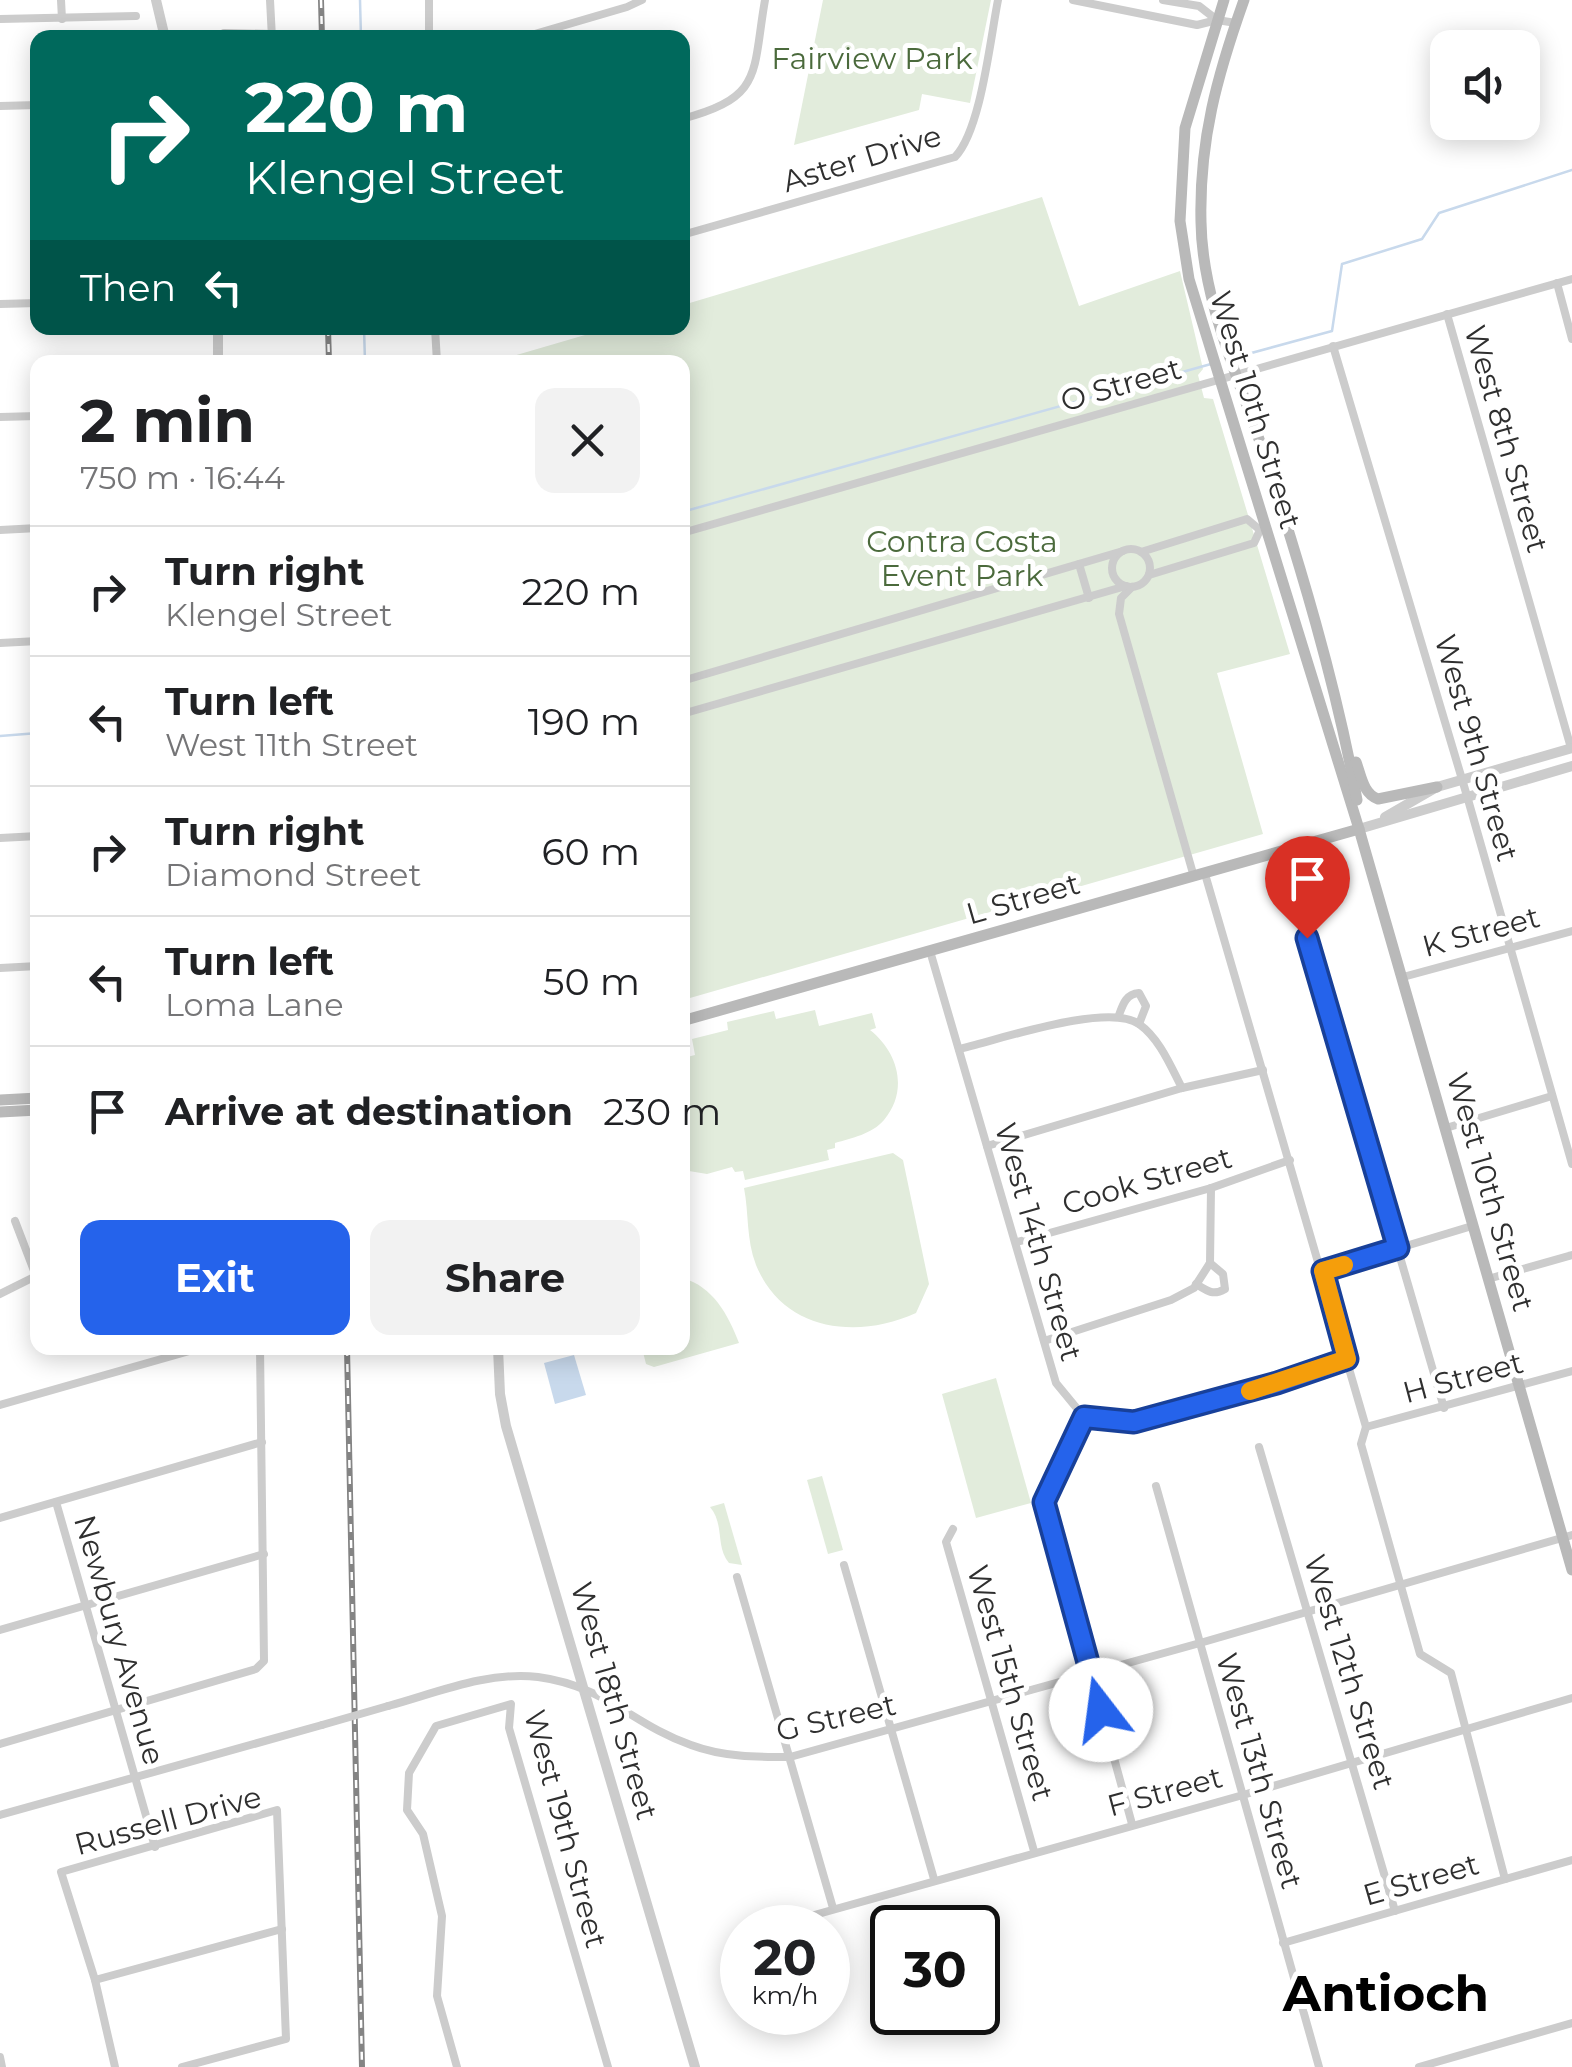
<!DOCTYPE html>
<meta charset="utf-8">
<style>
:root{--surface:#fff;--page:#f2f2f2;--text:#202124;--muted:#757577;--line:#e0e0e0;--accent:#2563eb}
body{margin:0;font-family:Montserrat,sans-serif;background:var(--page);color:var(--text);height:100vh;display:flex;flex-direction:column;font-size:38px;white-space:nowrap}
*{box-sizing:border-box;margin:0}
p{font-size:32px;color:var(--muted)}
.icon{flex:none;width:55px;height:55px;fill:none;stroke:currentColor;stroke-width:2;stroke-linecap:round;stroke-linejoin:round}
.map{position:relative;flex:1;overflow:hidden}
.details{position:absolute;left:30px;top:355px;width:660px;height:1000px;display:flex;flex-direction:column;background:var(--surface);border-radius:20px;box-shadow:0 5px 25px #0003}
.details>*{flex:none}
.top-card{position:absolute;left:30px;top:30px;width:660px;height:305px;border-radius:20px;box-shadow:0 5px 25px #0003;background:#00695c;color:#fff;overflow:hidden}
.controls{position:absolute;left:1430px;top:30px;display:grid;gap:20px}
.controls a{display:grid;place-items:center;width:110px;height:110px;border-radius:20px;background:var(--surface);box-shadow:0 5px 25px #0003;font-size:50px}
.speed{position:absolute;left:720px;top:1905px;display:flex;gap:20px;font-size:50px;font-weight:700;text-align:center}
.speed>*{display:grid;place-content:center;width:130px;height:130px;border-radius:50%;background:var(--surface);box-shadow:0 5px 25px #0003;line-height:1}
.speed small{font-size:25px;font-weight:400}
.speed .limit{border:5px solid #111;border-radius:15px;background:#fff;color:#111}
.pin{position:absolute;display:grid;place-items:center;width:85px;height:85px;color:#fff;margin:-102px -42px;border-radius:50% 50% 50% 0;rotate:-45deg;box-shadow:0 0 10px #0007}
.pin .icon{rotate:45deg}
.me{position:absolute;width:110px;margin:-55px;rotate:345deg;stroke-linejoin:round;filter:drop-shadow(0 0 8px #0008)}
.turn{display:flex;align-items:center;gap:35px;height:210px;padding:0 50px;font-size:45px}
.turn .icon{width:130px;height:130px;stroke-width:2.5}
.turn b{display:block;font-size:70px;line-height:85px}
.then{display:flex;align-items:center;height:95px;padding:0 50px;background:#0003;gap:20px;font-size:38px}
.round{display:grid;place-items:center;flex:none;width:105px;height:105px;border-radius:20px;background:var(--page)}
.headline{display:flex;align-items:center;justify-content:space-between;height:170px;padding:0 50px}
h1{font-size:60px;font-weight:700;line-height:75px}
.button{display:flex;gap:20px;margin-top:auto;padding:20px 50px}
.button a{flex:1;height:115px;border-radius:20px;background:var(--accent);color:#fff;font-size:40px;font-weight:700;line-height:115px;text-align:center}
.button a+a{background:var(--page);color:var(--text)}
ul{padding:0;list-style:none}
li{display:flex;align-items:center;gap:30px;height:130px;padding:0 50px;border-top:2px solid var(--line)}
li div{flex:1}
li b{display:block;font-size:38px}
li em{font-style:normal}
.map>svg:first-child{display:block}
.green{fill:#e2ecdc}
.water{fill:#c8d9ec}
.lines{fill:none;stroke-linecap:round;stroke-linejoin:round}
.stream{stroke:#c8d9ec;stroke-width:2.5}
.minor{stroke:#ccc;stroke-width:8}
.tertiary{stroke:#ccc;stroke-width:10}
.secondary{stroke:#b9b9b9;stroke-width:11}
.rail-casing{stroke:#848484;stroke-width:6}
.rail{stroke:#fff;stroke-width:2.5;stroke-dasharray:8;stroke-linecap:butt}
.minor-bridge{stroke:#ccc;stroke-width:8}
.route-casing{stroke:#184099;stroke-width:25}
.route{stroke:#2563eb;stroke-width:18}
.slow{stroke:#f59e0b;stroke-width:18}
.labels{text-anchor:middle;stroke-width:10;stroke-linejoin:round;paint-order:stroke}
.park-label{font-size:30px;fill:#4b6a3c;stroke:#fff}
.street-label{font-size:30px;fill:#2f2f2f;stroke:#fff}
.town-label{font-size:50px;font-weight:bold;fill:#000;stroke:#fff}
</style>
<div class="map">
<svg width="1572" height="2067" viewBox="0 0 1572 2067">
<rect width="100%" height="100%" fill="#fff"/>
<g class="green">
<path d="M823 0H991L970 103 922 94 919 110 794 145Z"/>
<path d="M1042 197 1079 306 1180 271 1203 369 1198 375 1204 398 1213 399 1290 654 1217 673 1263 834 683 1000 682 362H493L609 328H682L683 305Z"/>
<path d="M815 1010 819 1026 872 1013 876 1028 870 1030C898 1052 909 1090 884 1120 872 1134 852 1138 835 1143V1148L827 1150 829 1160 745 1180 743 1171 735 1172 732 1167 707 1174 683 1170V1058L695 1055 692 1039 728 1030 727 1022 774 1011 776 1019Z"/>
<path d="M893 1153 903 1160 929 1284 916 1313C857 1340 783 1331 756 1265 746 1239 749 1213 744 1188Z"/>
<path d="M683 1278C713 1287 728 1314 739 1343L654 1367 646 1364 642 1348H682Z"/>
<path d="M996 1378 1031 1503 976 1518 942 1394Z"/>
<path d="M822 1476 843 1550 828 1554 807 1480Z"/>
<path d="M724 1503 742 1565 729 1563C715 1546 725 1525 710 1507Z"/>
</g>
<path class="water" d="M574 1355 586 1395 555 1404 544 1363Z"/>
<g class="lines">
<g class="stream">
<path d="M360 0 361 38"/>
<path d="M364 328 365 362"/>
<path d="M1233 358 1332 331 1342 264 1422 239 1439 213 1572 170"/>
<path d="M682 512 1211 364"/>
<path d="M0 736 38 733"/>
</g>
<g class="minor">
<path d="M61 0 62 19"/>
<path d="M270 0 272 38"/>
<path d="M429 0V38"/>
<path d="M1073 0 1197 25 1217 20 1236 23"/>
<path d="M1163 0 1199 6 1217 20"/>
<path d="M0 19 136 16"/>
<path d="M224 33 272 34"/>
<path d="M521 38 627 7 642 0"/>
<path d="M0 106 38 105"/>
<path d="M682 119C764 97 752 74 765 0"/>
<path d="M682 235 955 157C981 130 990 40 998 0"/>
<path d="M1557 283 1572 339"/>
<path d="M0 304 38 303"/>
<path d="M1447 314 1571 748"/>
<path d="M435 328 437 362"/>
<path d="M1333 346 1467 796 1572 1164"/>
<path d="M0 417 38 416"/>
<path d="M0 530 38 528"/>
<path d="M682 533 1572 279"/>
<circle cx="1131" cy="568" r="19"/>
<path d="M1141 552 1247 519 1260 530 1254 543 1149 575"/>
<path d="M1079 564 1089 598"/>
<path d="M1132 587 1121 598 1119 614 1194 877"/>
<path d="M0 643 38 641"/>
<path d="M682 681 1123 551"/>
<path d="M682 714 1126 586"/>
<path d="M0 838 38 836"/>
<path d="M1282 852 1444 1408"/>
<path d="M1205 874 1366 1427 1361 1444 1420 1654 1451 1673 1505 1879"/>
<path d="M930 951 1056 1383 1084 1417 1044 1502 1132 1824"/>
<path d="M0 968 38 966"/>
<path d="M1403 977 1572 931"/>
<path d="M1119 1015C1123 1004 1126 994 1139 993L1146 1006 1139 1024"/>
<path d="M959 1049C998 1040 1108 1002 1139 1024 1160 1039 1171 1067 1182 1088"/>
<path d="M1446 1128 1552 1096"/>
<path d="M987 1146 1182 1088 1263 1070"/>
<path d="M15 1221 36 1276"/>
<path d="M1017 1242 1211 1188 1290 1160"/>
<path d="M1323 1271 1472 1226"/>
<path d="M1488 1279 1572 1255"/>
<path d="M1196 1284C1207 1291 1213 1296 1225 1289L1223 1274 1210 1263"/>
<path d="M0 1294 36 1276"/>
<path d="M1044 1341 1171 1300 1194 1288 1210 1263 1211 1188"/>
<path d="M0 1405 200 1348"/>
<path d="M1084 1417 1134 1422 1277 1383 1347 1359"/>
<path d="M1366 1427 1572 1371"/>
<path d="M1259 1447 1395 1911"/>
<path d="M1156 1486 1319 2067"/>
<path d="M56 1502 155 1847"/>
<path d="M0 1518 262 1442"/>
<path d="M953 1529 946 1542 1034 1851"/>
<path d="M844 1565 934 1879"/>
<path d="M737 1577 833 1908"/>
<path d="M0 1630 264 1554"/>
<path d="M388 1706C436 1693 487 1671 538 1677 606 1686 633 1725 691 1745 723 1757 756 1757 790 1757L1200 1643 1572 1535"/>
<path d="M0 1744 256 1669 264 1661 260 1348"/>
<path d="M0 1815 322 1725"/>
<path d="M768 1928 1243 1795 1572 1698"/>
<path d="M1283 1943 1572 1860"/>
<path d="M95 1980 282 1929"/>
<path d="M0 2057 2 2067"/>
<path d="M115 2067 95 1980 61 1872 277 1810 286 2039 182 2067"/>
<path d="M457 2067 437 1996 442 1916 423 1834 407 1810 409 1773 436 1726 511 1704 509 1728 608 2067"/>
<path d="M1419 2067 1572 2023"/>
</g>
<g class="tertiary">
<path d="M156 0 165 38"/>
<path d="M218 328V362"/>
<path d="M1385 817 1437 787 1572 748"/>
<path d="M1359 829 1572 766"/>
<path d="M498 1348 500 1394 506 1426 695 2067"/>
</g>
<g class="secondary">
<path d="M1224 0 1185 128 1180 221 1189 279 1359 829 1572 1570"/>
<path d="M1244 0C1217 76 1199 141 1201 222 1202 299 1238 376 1262 448 1299 561 1336 683 1357 800"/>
<path d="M1356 762C1361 775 1363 794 1378 799L1437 787"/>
<path d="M682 1021 1359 829"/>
<path d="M0 1100 38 1098"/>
<path d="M0 1112 38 1110"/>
</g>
<defs>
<g id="rail">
<path d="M321 0 322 38"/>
<path d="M328 328 329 362"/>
<path d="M347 1348 362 2067"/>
</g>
</defs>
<use href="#rail" class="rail-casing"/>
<use href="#rail" class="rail"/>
<path class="minor-bridge" d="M322 1725 388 1706"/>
</g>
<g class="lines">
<defs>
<path id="route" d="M1101 1710 1044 1502 1084 1417 1134 1422 1277 1383 1347 1359 1323 1271 1398 1248 1307 938"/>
</defs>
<use href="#route" class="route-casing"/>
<use href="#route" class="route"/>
<path class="slow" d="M1250 1391 1347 1359 1323 1271 1344 1265"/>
</g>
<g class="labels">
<g class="park-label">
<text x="872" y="69">Fairview Park</text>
<text x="962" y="552">Contra Costa<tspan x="962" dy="34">Event Park</tspan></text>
</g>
<g class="street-label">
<text transform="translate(862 159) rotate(-17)" y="10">Aster Drive</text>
<text transform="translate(1121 385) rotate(-16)" y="10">O Street</text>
<text transform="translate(1255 410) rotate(73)" y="10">West 10th Street</text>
<text transform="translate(1506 439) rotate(74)" y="10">West 8th Street</text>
<text transform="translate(1476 748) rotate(74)" y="10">West 9th Street</text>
<text transform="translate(1023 899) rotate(-16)" y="10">L Street</text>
<text transform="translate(1481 932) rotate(-15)" y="10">K Street</text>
<text transform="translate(1147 1181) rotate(-16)" y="10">Cook Street</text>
<text transform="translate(1490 1192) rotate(74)" y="10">West 10th Street</text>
<text transform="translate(1038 1242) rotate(74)" y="10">West 14th Street</text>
<text transform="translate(1463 1378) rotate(-15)" y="10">H Street</text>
<text transform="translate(119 1640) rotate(74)" y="10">Newbury Avenue</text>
<text transform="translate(1349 1672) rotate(73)" y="10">West 12th Street</text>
<text transform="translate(1010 1683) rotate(74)" y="10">West 15th Street</text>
<text transform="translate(614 1701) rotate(74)" y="10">West 18th Street</text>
<text transform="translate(836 1718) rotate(-13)" y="10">G Street</text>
<text transform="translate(1259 1771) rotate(74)" y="10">West 13th Street</text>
<text transform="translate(1165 1792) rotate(-15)" y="10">F Street</text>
<text transform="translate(168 1821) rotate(-15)" y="10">Russell Drive</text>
<text transform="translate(565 1829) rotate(75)" y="10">West 19th Street</text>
<text transform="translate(1421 1880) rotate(-16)" y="10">E Street</text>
</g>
<g class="town-label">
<text x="1386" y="2011">Antioch</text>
</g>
</g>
</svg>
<div class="controls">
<a><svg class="icon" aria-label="sound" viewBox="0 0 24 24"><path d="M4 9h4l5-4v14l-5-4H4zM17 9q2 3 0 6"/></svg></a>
</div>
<div class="speed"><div>20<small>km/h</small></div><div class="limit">30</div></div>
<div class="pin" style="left:1307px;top:938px;background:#d93025"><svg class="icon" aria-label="arrive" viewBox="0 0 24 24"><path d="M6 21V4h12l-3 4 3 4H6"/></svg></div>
<svg class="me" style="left:1101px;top:1710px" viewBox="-20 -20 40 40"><circle r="19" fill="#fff"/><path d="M0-13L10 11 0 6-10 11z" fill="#2563eb"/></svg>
<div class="top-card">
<div class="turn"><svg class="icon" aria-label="right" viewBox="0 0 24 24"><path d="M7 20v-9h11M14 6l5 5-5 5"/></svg><div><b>220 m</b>Klengel Street</div></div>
<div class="then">Then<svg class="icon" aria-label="left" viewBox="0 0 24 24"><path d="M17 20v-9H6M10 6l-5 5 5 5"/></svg></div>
</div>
<section class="details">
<div class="headline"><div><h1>2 min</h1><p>750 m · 16:44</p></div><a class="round"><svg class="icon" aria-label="close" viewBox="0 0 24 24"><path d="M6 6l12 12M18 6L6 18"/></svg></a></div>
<ul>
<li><svg class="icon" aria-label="right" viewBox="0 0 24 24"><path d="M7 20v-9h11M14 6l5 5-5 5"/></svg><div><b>Turn right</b><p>Klengel Street</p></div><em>220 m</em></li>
<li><svg class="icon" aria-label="left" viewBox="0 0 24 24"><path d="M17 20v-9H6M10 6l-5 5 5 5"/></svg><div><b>Turn left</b><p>West 11th Street</p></div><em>190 m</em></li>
<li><svg class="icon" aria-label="right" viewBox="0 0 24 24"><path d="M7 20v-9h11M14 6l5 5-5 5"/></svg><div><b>Turn right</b><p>Diamond Street</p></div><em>60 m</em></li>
<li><svg class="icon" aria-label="left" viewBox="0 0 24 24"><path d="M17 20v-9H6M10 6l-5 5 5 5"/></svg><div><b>Turn left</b><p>Loma Lane</p></div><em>50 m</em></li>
<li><svg class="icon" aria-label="arrive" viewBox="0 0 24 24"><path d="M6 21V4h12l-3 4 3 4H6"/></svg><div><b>Arrive at destination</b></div><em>230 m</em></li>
</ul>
<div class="button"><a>Exit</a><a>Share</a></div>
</section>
</div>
